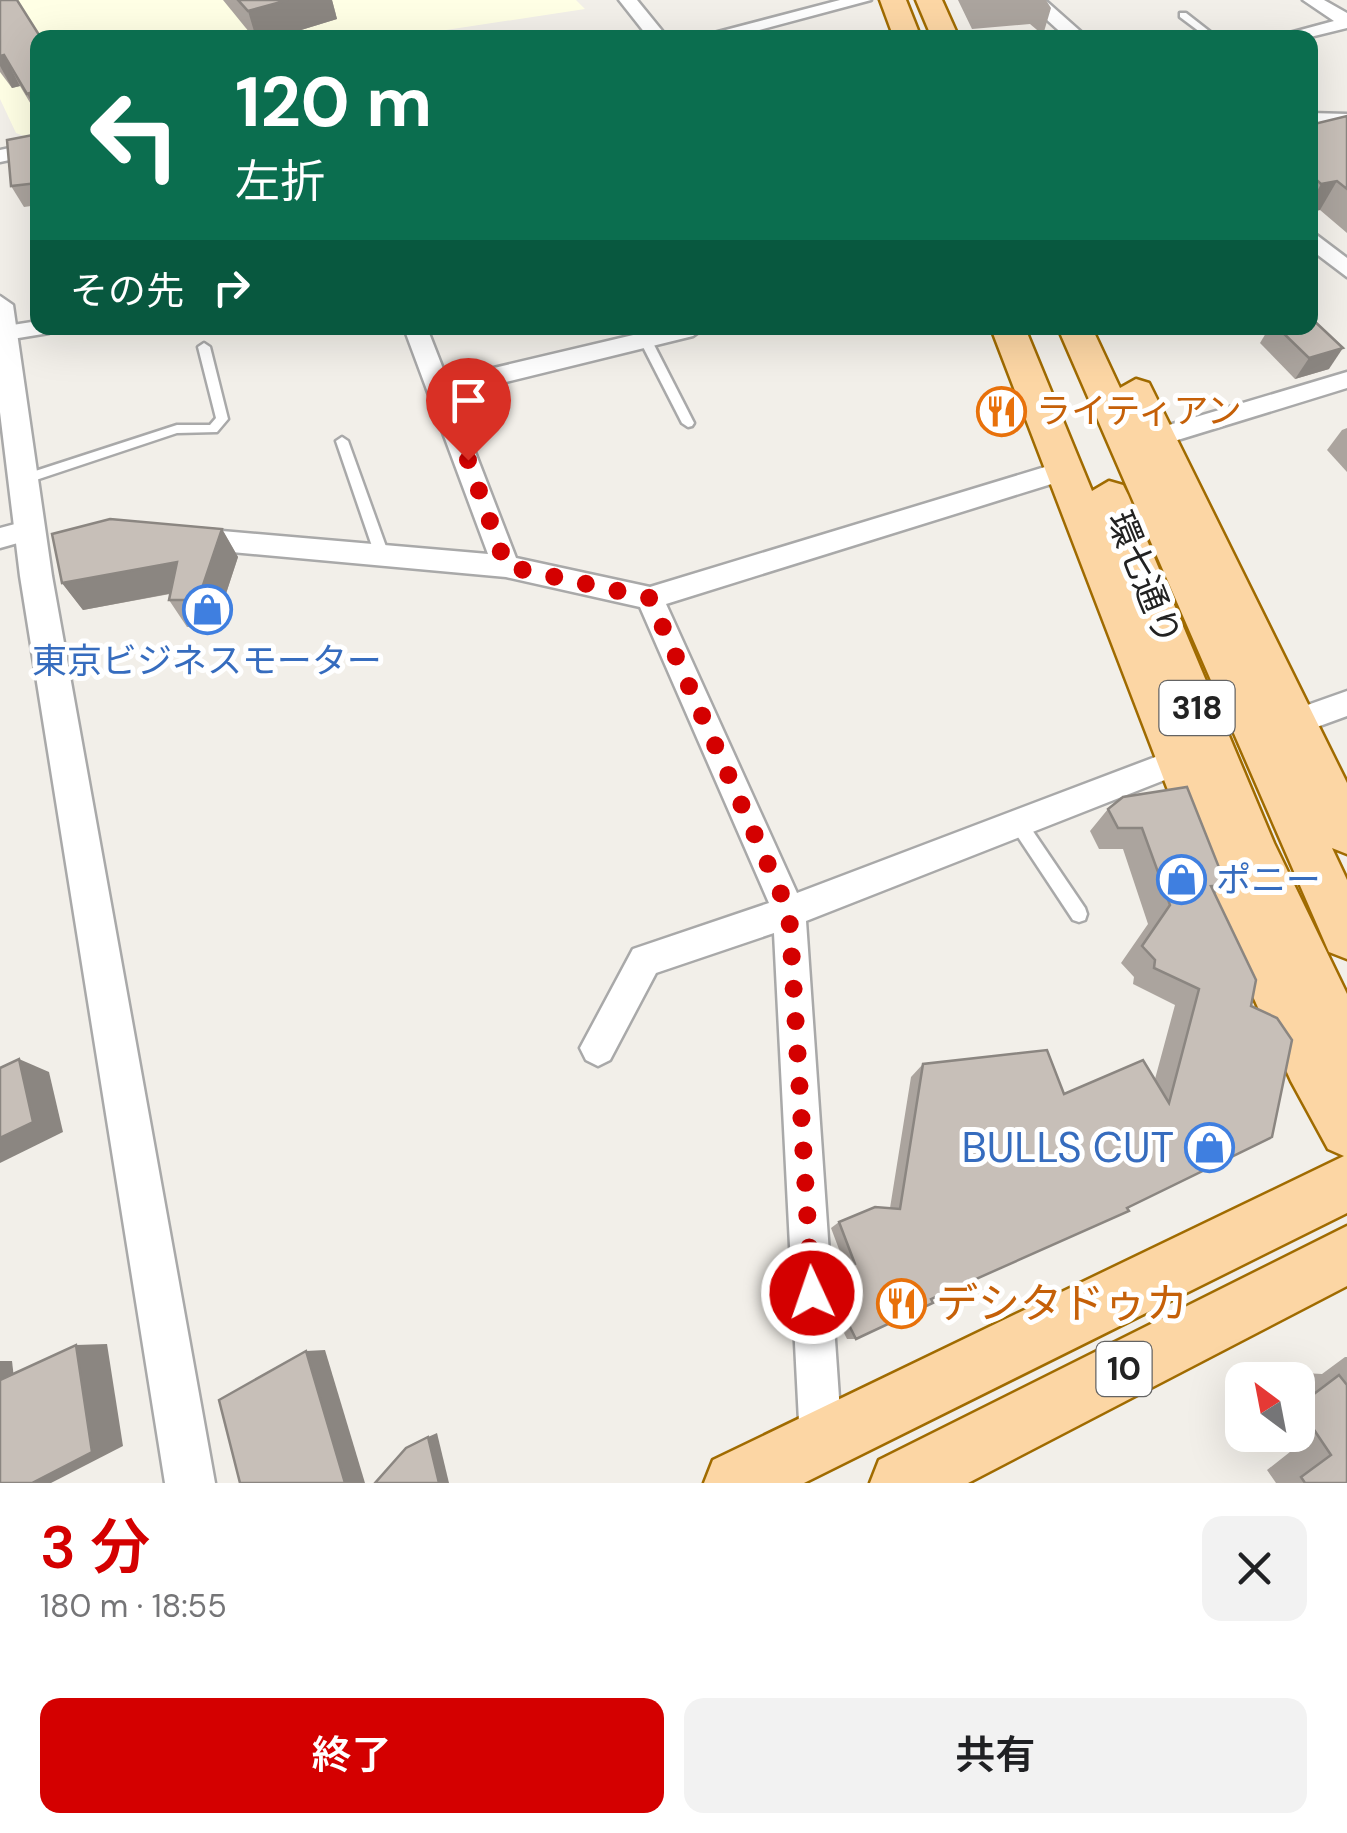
<!DOCTYPE html>
<html lang="ja">
<meta charset="utf-8">
<style>
:root{--surface:#fff;--page:#f2f2f2;--text:#202124;--muted:#757577;--accent:#d40000}
body{margin:0;font-family:"DM Sans","Noto Sans JP",sans-serif;background:var(--page);color:var(--text);height:100vh;display:flex;flex-direction:column;font-size:38px;white-space:nowrap}
*{box-sizing:border-box;margin:0}
p{font-size:32px;color:var(--muted)}
.icon{flex:none;width:55px;height:55px;fill:none;stroke:currentColor;stroke-width:2;stroke-linecap:round;stroke-linejoin:round}
.map{position:relative;height:1483px;overflow:hidden}
.panel{display:flex;flex-direction:column;background:var(--surface);flex:1}
.panel>*{flex:none}
.top-card{position:absolute;left:30px;top:30px;width:1288px;height:305px;border-radius:20px;box-shadow:0 10px 40px #0002;background:#0b6e4f;color:#fff;overflow:hidden}
.needle{width:65px;rotate:328deg}
.controls{position:absolute;left:1225px;top:1362px;display:grid;gap:20px}
.controls a{display:grid;place-items:center;width:90px;height:90px;border-radius:20px;background:var(--surface);box-shadow:0 10px 40px #0002;font-size:50px}
.pin{position:absolute;display:grid;place-items:center;width:85px;height:85px;color:#fff;margin:-102px -42px;border-radius:50% 50% 50% 0;rotate:-45deg;box-shadow:0 0 10px #0007}
.pin .icon{rotate:45deg}
.me{position:absolute;width:110px;margin:-55px;rotate:357deg;stroke-linejoin:round;filter:drop-shadow(0 0 8px #0008)}
.turn{display:flex;align-items:center;gap:35px;height:210px;padding:0 40px;font-size:45px}
.turn .icon{width:130px;height:130px;stroke-width:2.5}
.turn b{display:block;font-size:70px;line-height:85px}
.then{display:flex;align-items:center;height:95px;padding:0 40px;background:#0003;gap:20px;font-size:38px}
.round{display:grid;place-items:center;flex:none;width:105px;height:105px;border-radius:20px;background:var(--page)}
.overview{display:flex;align-items:center;justify-content:space-between;height:170px;padding:0 40px}
h1{font-size:60px;font-weight:600;line-height:75px;color:var(--accent)}
.action{display:flex;gap:20px;margin-top:auto;padding:20px 40px}
.action a{flex:1;height:115px;border-radius:20px;background:var(--accent);color:#fff;font-size:40px;font-weight:600;line-height:115px;text-align:center}
.action a+a{background:var(--page);color:var(--text)}
.map>svg:first-child{display:block}
.education{fill:#ffffe5}
.lines{fill:none;stroke-linecap:round;stroke-linejoin:round}
.service-casing{stroke:#a9a9a9;stroke-width:5}
.minor-casing{stroke:#a9a9a9;stroke-width:5}
.tertiary-casing{stroke:#a9a9a9;stroke-width:5}
.primary-casing{stroke:#a06b00;stroke-width:5}
.service{fill:#fff;fill-rule:evenodd}
.minor{fill:#fff;fill-rule:evenodd}
.tertiary{fill:#fff;fill-rule:evenodd}
.primary{fill:#fcd6a4;fill-rule:evenodd}
.wall{fill:#aba49e}
.shaded-wall{fill:#8b8681}
.building{fill:#c7bfb8;stroke:#8b8681;stroke-width:2.5}
.route{stroke:#d40000;stroke-width:18;stroke-dasharray:0 32.4}
.labels{text-anchor:middle;stroke-width:10;stroke-linejoin:round;paint-order:stroke}
.shield{fill:#fff;stroke:#646464;stroke-width:2.5}
.shield-label{font-size:32px;font-weight:bold;fill:#222}
.food-label{font-size:35px;fill:#c56008;stroke:#fff;text-anchor:start}
.street-label{font-size:35px;fill:#222;stroke:#fff}
.shop-label{font-size:35px;fill:#366cbe;stroke:#fff}
.near-shop-label{font-size:42px;fill:#366cbe;stroke:#fff;text-anchor:end}
.near-food-label{font-size:42px;fill:#c56008;stroke:#fff;text-anchor:start}
</style>
<div class="map">
<svg width="1347" height="1483" viewBox="0 0 1347 1483">
<rect width="100%" height="100%" fill="#f2efe9"/>
<path class="education" d="M0 0H576L585 9 400 37 38 38 37 141 16 133 0 99Z"/>
<g class="lines">
<defs>
<g id="service">
<path d="M1180 13H1186L1218 38H1208L1180 17Z"/>
<path d="M645 335 651 339 694 423 692 426 688 427 682 423 639 339Z"/>
<path d="M204 343 210 347 228 419 217 432 177 433 30 482H20V476L177 425H210L216 418 198 347Z"/>
<path d="M342 437 348 441 389 555 387 559 382 560 375 555 336 441Z"/>
<path d="M1018 816 1024 818 1085 908 1087 914 1085 920 1079 922 1073 920 1012 828 1010 823 1012 818Z"/>
</g>
<g id="minor">
<path d="M619 0H637L668 38H649Z"/>
<path d="M840 0H871L729 38H695Z"/>
<path d="M1025 0H1045L1088 38H1067Z"/>
<path d="M1303 0H1324L1347 13V28L1306 38H1271L1334 21Z"/>
<path d="M1310 113 1347 114V126L1310 125Z"/>
<path d="M38 142V154L0 162V150Z"/>
<path d="M1310 230 1347 258V277L1310 249Z"/>
<path d="M38 321V328H52L49 333 0 341V327Z"/>
<path d="M404 328H427L447 379 663 328H704L693 336 453 395 516 558 650 587 1068 460 1077 462 1081 469 1077 476 666 604 797 893 1179 748 1190 752 1194 761 1190 770 806 921 842 1441 836 1456 821 1462 806 1456 800 1441 774 933 656 973 610 1060 598 1066 586 1060 580 1048 633 949 769 903 640 607 506 577 188 548 175 538 188 528 488 554Z"/>
<path d="M1347 372V388L1158 446 1146 437 1149 431Z"/>
<path d="M30 520 39 523 43 530 39 537 0 548V528Z"/>
<path d="M1347 691V716L1295 735 1285 731 1280 722 1285 713Z"/>
</g>
<path id="tertiary" d="M0 296 13 305 52 576 215 1483H165L20 576 0 412Z"/>
<g id="primary">
<path d="M880 0H906L921 38H894Z"/>
<path d="M916 0H942L959 38H932Z"/>
<path d="M991 328H1025L1092 491 1109 481 1123 485 1128 495 1274 843 1347 994V1213L804 1483H704L713 1460 1344 1156 1328 1149 1291 1081 1212 905Z"/>
<path d="M1058 328H1092L1120 388 1136 379 1149 383 1347 783V854L1332 848 1347 880V959L1329 952Z"/>
<path d="M1347 1226V1286L968 1483H870L879 1460Z"/>
</g>
</defs>
<use href="#service" class="service-casing"/>
<use href="#minor" class="minor-casing"/>
<use href="#tertiary" class="tertiary-casing"/>
<use href="#primary" class="primary-casing"/>
<use href="#service" class="service"/>
<use href="#minor" class="minor"/>
<use href="#tertiary" class="tertiary"/>
<use href="#primary" class="primary"/>
</g>
<g class="wall">
<path d="M0 0 38 38V116L20 86 12 88 0 72Z"/>
<path d="M223 0H332L337 19 275 38H254Z"/>
<path d="M958 0H1046L1051 8 1043 35 1030 24 972 29Z"/>
<path d="M1347 116V233L1320 210 1310 212V125Z"/>
<path d="M38 134V205L24 207 11 186Z"/>
<path d="M1269 328H1310L1329 369 1295 379 1260 343Z"/>
<path d="M1347 428V472L1327 450 1342 430Z"/>
<path d="M222 529 238 557 215 627H187L169 600 170 594 83 610 62 583Z"/>
<path d="M1123 797 1226 885 1214 894 1251 1006 1277 1018 931 1299 856 1339H847L837 1319 836 1294V1273L846 1268 831 1228 839 1222 890 1208 911 1077 923 1064 1064 1094 1155 1079 1175 1005 1133 984 1134 977 1121 963 1148 924 1123 849H1099L1090 831 1108 809Z"/>
<path d="M1345 1357H1347V1483H1276L1267 1470 1295 1448 1286 1435H1298V1380H1294L1304 1373 1322 1374Z"/>
</g>
<g class="shaded-wall">
<path d="M288 0H332L337 19 275 38H256L248 11Z"/>
<path d="M4 55 20 86 12 88 0 66V56Z"/>
<path d="M38 90V114L27 94Z"/>
<path d="M1337 181 1320 210 1310 212V204L1321 184Z"/>
<path d="M1343 348 1329 369 1295 379 1309 358Z"/>
<path d="M222 529 238 557 215 627 198 600Z"/>
<path d="M177 562 194 589 83 610 62 583Z"/>
<path d="M19 1059 49 1072 63 1132 0 1163V1138Z"/>
<path d="M107 1344 123 1446 51 1483H32L76 1345Z"/>
<path d="M325 1350 365 1483H345L306 1351Z"/>
<path d="M0 1361H12L15 1387 0 1388Z"/>
<path d="M437 1433 449 1483H439L428 1437Z"/>
</g>
<g class="building">
<path d="M0 0H17L41 38H38V90L27 94 4 55 0 56Z"/>
<path d="M238 0H288L248 11Z"/>
<path d="M1347 116V189L1337 181 1321 184 1310 174V125Z"/>
<path d="M38 134V183L11 186 7 140Z"/>
<path d="M1310 317 1343 348 1309 358 1278 328H1310Z"/>
<path d="M110 519 222 529 198 600H169L177 562 62 583 52 534Z"/>
<path d="M1187 787 1226 885 1211 886 1256 980 1251 1006 1277 1018 1292 1040 1272 1137 1127 1208 1129 1211 931 1299 933 1303 856 1339 846 1319 844 1292 845 1269 855 1264 839 1222 875 1207 900 1209 923 1064 1047 1050 1064 1094 1143 1060 1169 1103 1199 989 1154 968 1155 960 1142 946 1170 905 1142 828H1118L1108 809 1123 797Z"/>
<path d="M19 1059 33 1122 0 1138V1068Z"/>
<path d="M76 1345 92 1452 32 1483H0V1380Z"/>
<path d="M306 1351 345 1483H240L219 1400Z"/>
<path d="M1339 1375 1347 1385V1483H1305L1301 1477 1331 1455 1298 1406Z"/>
<path d="M428 1437 439 1483H375L406 1448Z"/>
</g>
<g class="lines">
<path class="route" d="M468 460 506 566 650 598 789 912 812 1293"/>
</g>
<defs>
<symbol id="restaurant-ring" viewBox="-11 -11 22 22"><circle r="9.5" fill="#fff" stroke="#e8710a" stroke-width="1.5"/><path d="M-5-6h1v4h1v-4h1v4h1v-4h1v5L-1.5 .5V6h-2V.5L-5-1ZM5-6V6H3V1.5H1.5Q1.5-4 5-6Z" fill="#e8710a"/></symbol>
<symbol id="shop-ring" viewBox="-11 -11 22 22"><circle r="9.5" fill="#fff" stroke="#3f7fe0" stroke-width="1.5"/><path d="M-5-2.5h2.3a2.7 3.5 0 0 1 5.4 0H5L5.5 6h-11ZM-1.5-2.5h3a1.5 2.3 0 0 0-3 0Z" fill="#3f7fe0"/></symbol>
</defs>
<g fill-rule="evenodd">
<use href="#restaurant-ring" x="974" y="384" width="55" height="55"/>
<use href="#shop-ring" x="180" y="582" width="55" height="55"/>
<use href="#shop-ring" x="1154" y="852" width="55" height="55"/>
<use href="#shop-ring" x="1182" y="1120" width="55" height="55"/>
<use href="#restaurant-ring" x="874" y="1276" width="55" height="55"/>
</g>
<g class="labels">
<g class="shield">
<rect x="1159.5" y="681" width="75" height="54" rx="8"/>
<rect x="1096.5" y="1342" width="55" height="54" rx="8"/>
</g>
<g class="shield-label">
<text x="1197" y="719">318</text>
<text x="1124" y="1380">10</text>
</g>
<g class="food-label">
<text x="1036" y="423">ライティアン</text>
</g>
<g class="street-label">
<text transform="translate(1144 578) rotate(68)" y="12">環七通り</text>
</g>
<g class="shop-label">
<text x="207" y="673">東京ビジネスモーター</text>
<text x="1216" y="892" text-anchor="start">ポニー</text>
</g>
<g class="near-shop-label">
<text x="1174" y="1162">BULLS CUT</text>
</g>
<g class="near-food-label">
<text x="936" y="1318">デシタドゥカ</text>
</g>
</g>
</svg>
<div class="controls">
<a><svg class="needle" viewBox="-14 -14 28 28"><path d="M0-13l5 13h-10z" fill="#e53935"/><path d="M0 13l5-13h-10z" fill="#757577"/></svg></a>
</div>
<div class="pin" style="left:468px;top:460px;background:#d93025"><svg class="icon" aria-label="arrive" viewBox="0 0 24 24"><path d="M6 21V4h12l-3 4 3 4H6"/></svg></div>
<svg class="me" style="left:812px;top:1293px" viewBox="-20 -20 40 40"><circle r="17" fill="#d40000" stroke="#fff" stroke-width="3"/><path d="M0-11L8 9 0 5-8 9z" fill="#fff"/></svg>
<div class="top-card">
<div class="turn"><svg class="icon" aria-label="left" viewBox="0 0 24 24"><path d="M17 20v-9H6M10 6l-5 5 5 5"/></svg><div><b>120 m</b>左折</div></div>
<div class="then">その先<svg class="icon" aria-label="right" viewBox="0 0 24 24"><path d="M7 20v-9h11M14 6l5 5-5 5"/></svg></div>
</div>
</div>
<section class="panel">
<div class="overview"><div><h1>3 分</h1><p>180 m · 18:55</p></div><a class="round"><svg class="icon" aria-label="close" viewBox="0 0 24 24"><path d="M6 6l12 12M18 6L6 18"/></svg></a></div>
<div class="action"><a>終了</a><a>共有</a></div>
</section>
